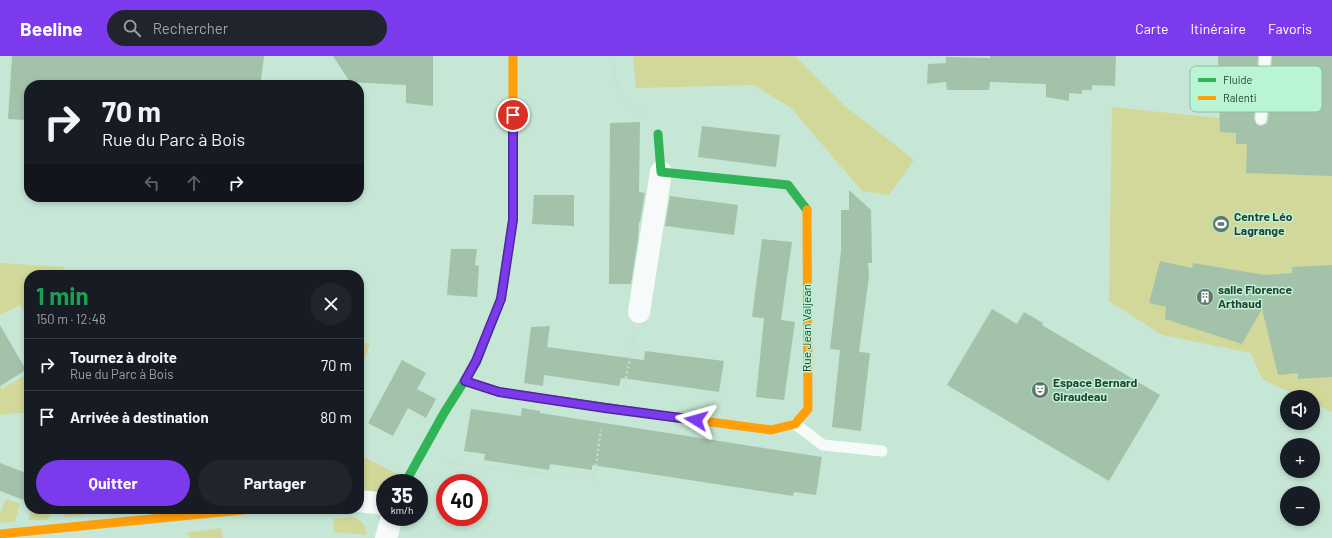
<!DOCTYPE html>
<html lang="fr">
<meta charset="utf-8">
<style>
:root{--surface:#171b24;--page:#20242c;--text:#f1f3f6;--muted:#9ea1a6;--line:#363941;--accent:#7c3aed}
body{margin:0;font-family:Barlow,sans-serif;background:var(--page);color:var(--text);height:100vh;display:flex;flex-direction:column;font-size:15px;white-space:nowrap}
*{box-sizing:border-box;margin:0}
p{font-size:13px;color:var(--muted)}
.icon{flex:none;width:22px;height:22px;fill:none;stroke:currentColor;stroke-width:2;stroke-linecap:round;stroke-linejoin:round}
.map{position:relative;flex:1;overflow:hidden}
.details{position:absolute;left:24px;top:214px;width:340px;height:244px;display:flex;flex-direction:column;background:var(--surface);border-radius:16px;box-shadow:0 2px 6px #0003}
.details>*{flex:none}
.banner{position:absolute;left:24px;top:24px;width:340px;height:122px;border-radius:16px;box-shadow:0 2px 6px #0003;background:#171b24;color:var(--text);overflow:hidden}
.fabs{position:absolute;left:1280px;top:334px;display:grid;gap:8px}
.fabs a{display:grid;place-items:center;width:40px;height:40px;border-radius:50%;background:var(--surface);box-shadow:0 2px 6px #0003;font-size:20px}
.speed{position:absolute;left:376px;top:418px;display:flex;gap:8px;font-size:20px;font-weight:700;text-align:center}
.speed>*{display:grid;place-content:center;width:52px;height:52px;border-radius:50%;background:var(--surface);box-shadow:0 2px 6px #0003;line-height:1}
.speed small{font-size:10px;font-weight:400}
.speed .limit{border:6px solid #d22;background:#fff;color:#111}
.pin{position:absolute;display:grid;place-items:center;width:34px;height:34px;color:#fff;margin:-17px;border:2px solid #fff;border-radius:50%;box-shadow:0 1px 4px #0007}
.me{position:absolute;width:44px;margin:-22px;rotate:278deg;stroke-linejoin:round;filter:drop-shadow(0 0 3px #0008)}
.turn{display:flex;align-items:center;gap:14px;height:84px;padding:0 12px;font-size:18px}
.turn .icon{width:52px;height:52px;stroke-width:2.5}
.turn b{display:block;font-size:28px;line-height:34px}
.lanes{display:flex;align-items:center;height:38px;padding:0 12px;background:#0003;justify-content:center;gap:20px;direction:ltr}
.lanes .off{opacity:.35}
.round{display:grid;place-items:center;flex:none;width:42px;height:42px;border-radius:21px;background:var(--page)}
.overview{display:flex;align-items:center;justify-content:space-between;height:68px;padding:0 12px}
h1{font-size:24px;font-weight:700;line-height:30px;color:#1e9e55}
.primary-button{display:flex;gap:8px;margin-top:auto;padding:8px 12px}
.primary-button a{flex:1;height:46px;border-radius:24px;background:var(--accent);color:#fff;font-size:16px;font-weight:700;line-height:46px;text-align:center}
.primary-button a+a{background:var(--page);color:var(--text)}
ul{padding:0;list-style:none}
li{display:flex;align-items:center;gap:12px;height:52px;padding:0 12px;border-top:1px solid var(--line)}
li div{flex:1}
li b{display:block;font-size:15px}
li em{font-style:normal}
header{display:flex;align-items:center;gap:24px;box-sizing:border-box;height:56px;padding:0 20px;background:var(--accent);color:#fff}
header strong{font-size:19px}
nav{display:flex;gap:22px;margin-inline-start:auto;font-size:14px}
.search{width:280px;height:36px;background:var(--page);display:flex;align-items:center;gap:10px;box-sizing:border-box;padding:0 14px;border-radius:22px;color:var(--muted);font-size:15px}
.map>svg:first-child{display:block}
.green{fill:#d1d899}
.building{fill:#a4c2a9}
.lines{fill:none;stroke-linecap:round;stroke-linejoin:round}
.path{stroke:#cfd9d3;stroke-width:2.5;stroke-dasharray:2 3;stroke-linecap:butt}
.lane{stroke:#f6fbf9;stroke-width:11}
.street{stroke:#f6fbf9;stroke-width:22}
.fast{stroke:#30b455;stroke-width:9}
.slow{stroke:#ff9f0a;stroke-width:9}
.route-casing{stroke:#51269a;stroke-width:10}
.route{stroke:#7c3aed;stroke-width:7}
.labels{text-anchor:middle;stroke-width:3;stroke-linejoin:round;paint-order:stroke}
.poi-label{font-size:12px;font-weight:bold;fill:#273f33;stroke:#b9f4d5;text-anchor:start}
.street-label{font-size:12px;fill:#273f33;stroke:#b9f4d5}
.key{fill:#b9f4d5;stroke:#8dbea4;stroke-width:1}
.key-label{font-size:11px;fill:#273f33}
</style>
<header>
<strong>Beeline</strong>
<div class="search"><svg class="icon" aria-label="search" viewBox="0 0 24 24"><circle cx="10" cy="10" r="6"/><path d="M15 15l6 6"/></svg>Rechercher</div>
<nav><a>Carte</a><a>Itinéraire</a><a>Favoris</a></nav>
</header>
<div class="map">
<svg width="1332" height="482" viewBox="0 0 1332 482">
<rect width="100%" height="100%" fill="#c6e7d6"/>
<g class="green">
<path d="M633 0H795L845 50 914 104 889 139 862 135 791 52 754 29 636 32Z"/>
<path d="M1332 0V356L1313 347V341H1300L1262 323 1251 297 1162 279 1109 245 1112 51 1237 64V88L1317 91Z"/>
<path d="M0 207 65 211 64 219H29V265L20 249 0 259Z"/>
<path d="M370 287 359 319V288Z"/>
<path d="M29 317V356L0 359V329L2 333Z"/>
<path d="M359 399 398 418 391 427H385V434C377 439 368 434 359 433Z"/>
<path d="M6 443 20 448 15 465 0 467V457Z"/>
<path d="M36 453H52L48 464H28L31 455H35Z"/>
<path d="M66 453H85L84 459 64 461Z"/>
<path d="M353 461C363 464 365 470 367 479L334 476 333 463Z"/>
<path d="M221 472 223 482H190L186 477Z"/>
</g>
<g class="building">
<path d="M12 0H264L261 24H252L251 29H29L26 64 8 63Z"/>
<path d="M333 0H433V50L406 47V29L350 26Z"/>
<path d="M990 0H1116L1115 30 1092 29V34H1082V38L1069 37V45L1046 41V28L990 26 989 34H947L946 26 927 28 928 8 946 7V1L990 2Z"/>
<path d="M1218 0H1258L1254 63 1257 69 1261 70 1267 67 1268 63 1272 0H1332V120L1246 117 1247 88H1236V77L1220 76Z"/>
<path d="M640 66 639 136 645 137 640 166H639L638 183 631 228H609L610 67Z"/>
<path d="M702 70 780 79 776 111 698 101Z"/>
<path d="M849 134 871 154 872 207H868L869 220 859 296 870 297 861 375 832 371 840 294 830 293 841 195V154H849Z"/>
<path d="M534 139H574V170L532 168Z"/>
<path d="M670 140 738 149 734 179 665 170Z"/>
<path d="M762 183 792 186 781 264 795 266 784 344 756 341 764 262 752 261Z"/>
<path d="M451 193H477L475 209 479 210 477 241 447 239Z"/>
<path d="M1160 205 1192 212 1193 207 1265 219 1292 217V211L1332 209V321L1298 323V317L1278 319 1262 253 1242 288 1165 263 1166 251 1149 247Z"/>
<path d="M992 253 1017 268 1024 256 1043 267 1042 269 1160 339 1109 425 947 329Z"/>
<path d="M0 269 26 314 0 330Z"/>
<path d="M550 270 547 291 644 304 645 295 724 305 719 336 621 322 619 330 544 319 543 330 524 327 531 271Z"/>
<path d="M402 304 426 317 417 333 436 343 426 362 408 352 393 380 368 367Z"/>
<path d="M522 352 540 355V357L822 401 816 439 794 436 793 440 592 409V414L550 408 549 414 484 404 485 398 464 395 471 353 521 360Z"/>
<path d="M0 407 29 418V446L0 435Z"/>
</g>
<g class="lines">
<g class="path">
<path d="M613 0 615 24 625 46 642 58 646 59"/>
<path d="M624 332 635 276"/>
<path d="M444 404 459 409 594 423 601 374"/>
</g>
<g class="lane">
<path d="M1261 63 1265 0"/>
<path d="M795 368 823 389 882 395"/>
</g>
<g class="street">
<path d="M639 256 661 116"/>
<path d="M359 445 385 448"/>
<path d="M386 482 392 461"/>
</g>
<g class="fast">
<path d="M658 78 661 116 788 129 807 154"/>
<path d="M465 325 499 336 672 361"/>
<path d="M405 427 444 357 477 305 501 243 513 163"/>
</g>
<g class="slow">
<path d="M513 0V163"/>
<path d="M672 361 771 374 795 368 808 353 807 154"/>
<path d="M0 478 252 453"/>
</g>
</g>
<g class="lines">
<defs>
<path id="route" d="M513 59V164L501 243 476 305 465 325 499 336 605 352 696 364"/>
</defs>
<use href="#route" class="route-casing"/>
<use href="#route" class="route"/>
</g>
<defs>
<symbol id="stadium-disc" viewBox="-11 -11 22 22"><circle r="9.5" fill="#5f7a6c" stroke="#b9f4d5"/><path d="M0-5a6.5 5 0 1 0 0 10a6.5 5 0 1 0 0-10ZM-3.5-1.8h7v3.6h-7Z" fill="#fff"/></symbol>
<symbol id="building-disc" viewBox="-11 -11 22 22"><circle r="9.5" fill="#5f7a6c" stroke="#b9f4d5"/><path d="M-4-6H4V6H1V3H-1V6H-4ZM-2.5-4.3h1.7v1.8h-1.7ZM.8-4.3h1.7v1.8H.8ZM-2.5-1h1.7V.8h-1.7ZM.8-1h1.7V.8H.8Z" fill="#fff"/></symbol>
<symbol id="theatre-disc" viewBox="-11 -11 22 22"><circle r="9.5" fill="#5f7a6c" stroke="#b9f4d5"/><path d="M-5-5.5Q0-4 5-5.5V0Q5 5 0 6Q-5 5-5 0ZM-3.3-2.5H-1v1.5H-3.3ZM1-2.5H3.3v1.5H1ZM-2.8 1Q0 5.5 2.8 1Z" fill="#fff"/></symbol>
</defs>
<g fill-rule="evenodd">
<use href="#stadium-disc" x="1211" y="158" width="20" height="20"/>
<use href="#building-disc" x="1195" y="231" width="20" height="20"/>
<use href="#theatre-disc" x="1030" y="324" width="20" height="20"/>
</g>
<g class="labels">
<g class="poi-label">
<text x="1234" y="165">Centre Léo<tspan x="1234" dy="14">Lagrange</tspan></text>
<text x="1218" y="238">salle Florence<tspan x="1218" dy="14">Arthaud</tspan></text>
<text x="1053" y="331">Espace Bernard<tspan x="1053" dy="14">Giraudeau</tspan></text>
</g>
<g class="street-label">
<text transform="translate(807 272) rotate(-90)" y="4">Rue Jean Valjean</text>
</g>
</g>
<rect x="1190" y="10" width="132" height="46" rx="6" class="key"/>
<rect x="1198" y="22" width="18" height="4" fill="#30b455"/>
<rect x="1198" y="40" width="18" height="4" fill="#ff9f0a"/>
<g class="key-label">
<text x="1223" y="28">Fluide</text>
<text x="1223" y="46">Ralenti</text>
</g>
</svg>
<div class="fabs">
<a><svg class="icon" aria-label="sound" viewBox="0 0 24 24"><path d="M4 9h4l5-4v14l-5-4H4zM17 9q2 3 0 6"/></svg></a>
<a>+</a>
<a>−</a>
</div>
<div class="speed"><div>35<small>km/h</small></div><div class="limit">40</div></div>
<div class="pin" style="left:513px;top:59px;background:#d93025"><svg class="icon" aria-label="arrive" viewBox="0 0 24 24"><path d="M6 21V4h12l-3 4 3 4H6"/></svg></div>
<svg class="me" style="left:696px;top:364px" viewBox="-20 -20 40 40"><path d="M0-17L14 15 0 8-14 15z" fill="#7c3aed" stroke="#fff" stroke-width="4"/></svg>
<div class="banner">
<div class="turn"><svg class="icon" aria-label="right" viewBox="0 0 24 24"><path d="M7 20v-9h11M14 6l5 5-5 5"/></svg><div><b>70 m</b>Rue du Parc à Bois</div></div>
<div class="lanes"><svg class="icon off" aria-label="left" viewBox="0 0 24 24"><path d="M17 20v-9H6M10 6l-5 5 5 5"/></svg><svg class="icon off" aria-label="ahead" viewBox="0 0 24 24"><path d="M12 20V5M6 11l6-6 6 6"/></svg><svg class="icon" aria-label="right" viewBox="0 0 24 24"><path d="M7 20v-9h11M14 6l5 5-5 5"/></svg></div>
</div>
<section class="details">
<div class="overview"><div><h1>1 min</h1><p>150 m · 12:48</p></div><a class="round"><svg class="icon" aria-label="close" viewBox="0 0 24 24"><path d="M6 6l12 12M18 6L6 18"/></svg></a></div>
<ul>
<li><svg class="icon" aria-label="right" viewBox="0 0 24 24"><path d="M7 20v-9h11M14 6l5 5-5 5"/></svg><div><b>Tournez à droite</b><p>Rue du Parc à Bois</p></div><em>70 m</em></li>
<li><svg class="icon" aria-label="arrive" viewBox="0 0 24 24"><path d="M6 21V4h12l-3 4 3 4H6"/></svg><div><b>Arrivée à destination</b></div><em>80 m</em></li>
</ul>
<div class="primary-button"><a>Quitter</a><a>Partager</a></div>
</section>
</div>
